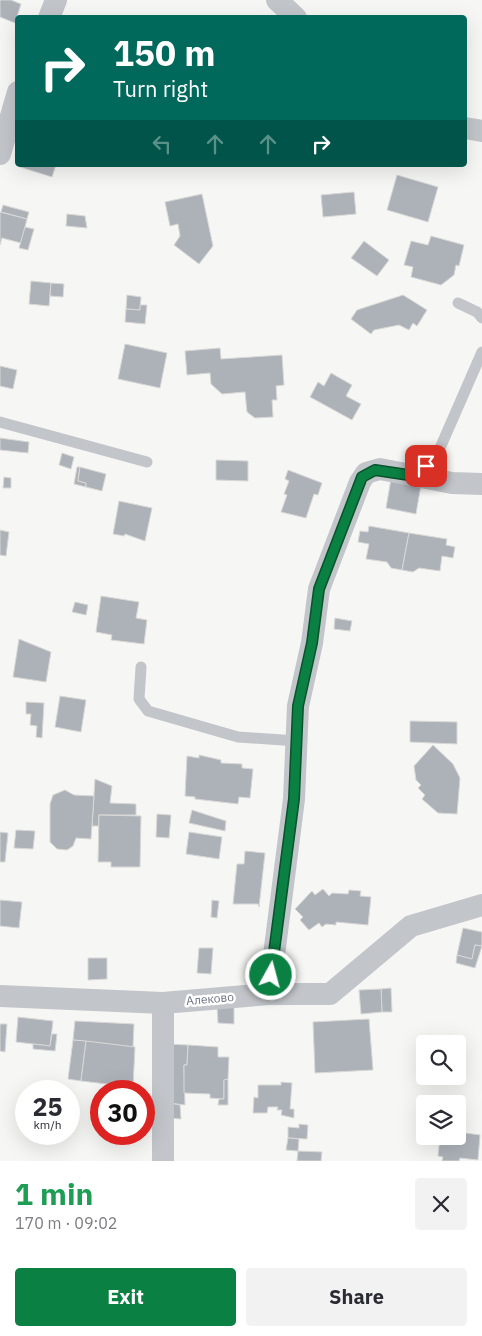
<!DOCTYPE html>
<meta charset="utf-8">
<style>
:root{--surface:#fff;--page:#f2f2f3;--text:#2b2b33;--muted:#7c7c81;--accent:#0b8043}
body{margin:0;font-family:"IBM Plex Sans",sans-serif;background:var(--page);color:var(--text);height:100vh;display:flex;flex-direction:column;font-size:19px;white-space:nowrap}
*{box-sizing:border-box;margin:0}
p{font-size:16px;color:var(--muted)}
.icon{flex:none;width:28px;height:28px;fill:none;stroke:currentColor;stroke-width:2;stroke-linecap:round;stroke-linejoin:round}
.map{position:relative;height:1161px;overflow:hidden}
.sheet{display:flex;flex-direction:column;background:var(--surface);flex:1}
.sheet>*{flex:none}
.banner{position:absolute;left:15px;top:15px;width:452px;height:152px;border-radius:5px;box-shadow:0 5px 20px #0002;background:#00695c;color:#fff;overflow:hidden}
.tools{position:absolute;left:416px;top:1035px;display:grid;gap:10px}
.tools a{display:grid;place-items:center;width:50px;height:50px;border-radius:5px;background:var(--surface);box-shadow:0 5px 20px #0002;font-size:25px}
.speed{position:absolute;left:15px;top:1080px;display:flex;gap:10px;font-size:25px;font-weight:700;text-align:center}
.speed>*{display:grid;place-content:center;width:65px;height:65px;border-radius:50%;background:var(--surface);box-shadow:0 5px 20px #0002;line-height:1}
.speed small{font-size:12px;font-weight:400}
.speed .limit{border:8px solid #d22;background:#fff;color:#111}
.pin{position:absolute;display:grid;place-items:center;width:42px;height:42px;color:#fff;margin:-21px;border-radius:10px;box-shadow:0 2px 8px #0006}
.me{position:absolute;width:55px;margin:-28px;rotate:7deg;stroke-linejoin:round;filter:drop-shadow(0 0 4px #0008)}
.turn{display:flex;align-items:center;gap:18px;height:105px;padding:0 15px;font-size:22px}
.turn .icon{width:65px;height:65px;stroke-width:2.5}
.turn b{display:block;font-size:35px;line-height:42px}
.lanes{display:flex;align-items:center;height:48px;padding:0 15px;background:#0003;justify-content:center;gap:25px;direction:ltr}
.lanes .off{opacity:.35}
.round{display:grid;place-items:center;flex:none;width:52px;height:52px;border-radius:5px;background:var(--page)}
.overview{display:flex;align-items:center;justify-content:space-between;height:85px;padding:0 15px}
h1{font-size:30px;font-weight:700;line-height:38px;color:#1e9e55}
.action{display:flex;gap:10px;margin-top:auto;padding:10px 15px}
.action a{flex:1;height:58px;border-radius:5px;background:var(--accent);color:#fff;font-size:20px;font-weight:700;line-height:58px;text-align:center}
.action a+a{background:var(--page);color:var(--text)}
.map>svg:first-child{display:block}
.building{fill:#adb2b9;stroke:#d8d8d6}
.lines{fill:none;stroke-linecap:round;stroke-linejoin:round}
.lane{stroke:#c2c5c9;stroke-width:11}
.street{stroke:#c2c5c9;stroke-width:22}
.route-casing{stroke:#07532c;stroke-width:12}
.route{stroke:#0b8043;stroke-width:9}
.labels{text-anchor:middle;stroke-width:5;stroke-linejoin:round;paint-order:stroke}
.street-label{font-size:12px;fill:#677183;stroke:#fff}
</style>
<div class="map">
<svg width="482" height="1161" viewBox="0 0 482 1161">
<rect width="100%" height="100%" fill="#f6f7f4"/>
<g class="building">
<path d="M0 0H11L21 4 15 23 0 17Z"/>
<path d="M20 165H56L52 177 20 167Z"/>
<path d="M397 175 438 187 428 222 387 210Z"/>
<path d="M354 192 356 214 323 217 321 195Z"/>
<path d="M202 194 213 246 199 264 174 245 180 236 178 224 170 226 165 202Z"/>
<path d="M3 205 29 212 27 219 1 212Z"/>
<path d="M0 212 27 219 21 243 2 238 0 245Z"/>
<path d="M67 214 85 216 87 228 66 226Z"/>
<path d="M25 227 34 229 28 250 19 248Z"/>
<path d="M431 236 464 245 459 266 456 265 454 275 441 285 411 277 413 267 404 265 411 241 428 245Z"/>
<path d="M364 241 389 260 377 276 351 258Z"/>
<path d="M31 281 51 283 49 306 29 304Z"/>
<path d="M51 283 64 284 63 297 50 296Z"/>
<path d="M127 295 141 297 140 310 126 309Z"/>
<path d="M403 295 427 310 417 326 413 323 409 330 399 325 374 330 371 334 351 319 357 310Z"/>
<path d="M140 305H147L145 324 125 322 126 309 140 310Z"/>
<path d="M125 344 167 353 160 388 118 379Z"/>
<path d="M220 348 221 359 282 355 284 385 276 386 277 400H272L273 417 255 418 247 412 245 392 222 394 211 384 210 373 187 375 185 351Z"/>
<path d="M0 366 17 370 13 389 0 386Z"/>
<path d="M331 373 352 385 346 396 361 404 352 420 310 397 318 382 324 386Z"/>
<path d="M0 438 29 442 28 453 0 450Z"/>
<path d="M62 453 74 457 71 469 59 465Z"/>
<path d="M216 460 248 461V481L216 480Z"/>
<path d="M77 467H80L78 481 86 483V487L74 484Z"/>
<path d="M80 467 106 474 102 491 86 487V483L78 481Z"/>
<path d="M288 470 322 483 318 495 314 494 306 518 281 512 287 495 284 494 289 481 285 479Z"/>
<path d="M4 477 11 478V488H3Z"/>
<path d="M391 479 421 485 416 514 386 508Z"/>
<path d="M119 501 152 508 145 541 125 534 124 536 113 534Z"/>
<path d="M369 526 409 533 402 570 391 568 387 562 366 559 369 544 358 542 360 531 368 532Z"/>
<path d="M0 530 9 532 6 556 0 555Z"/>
<path d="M409 533 447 539 446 545 455 547 453 558 442 556 440 571 419 568 413 572 402 570Z"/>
<path d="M101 596 139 602 136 618 147 620 144 644 111 640 112 635 96 632Z"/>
<path d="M75 602 88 605 86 615 72 612Z"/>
<path d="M335 618 352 621 350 631 334 629Z"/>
<path d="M19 639 51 652 46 682 13 677Z"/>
<path d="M60 696 86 700 81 732 55 727Z"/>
<path d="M26 702 44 703 42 738 36 737 37 726 30 725 31 714H26Z"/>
<path d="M410 721 457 722V744L410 742Z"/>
<path d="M433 745 453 764 460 778 457 814 438 813 422 799 425 795 418 788 421 785 416 780 414 766Z"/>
<path d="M199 755 221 760V763L242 764V768L253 769 250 798 239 797 238 804 195 799V797L185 796 187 756 199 758Z"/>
<path d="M95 779 112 786 110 803 136 804V815H99V826H92Z"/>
<path d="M65 790 74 795 94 796 91 839 76 838 73 846 67 850 57 849 50 842V804L53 795Z"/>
<path d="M192 810 226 821 225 831 189 823Z"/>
<path d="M157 814 171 815 169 838 156 837Z"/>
<path d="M99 815 141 816 140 867H111V862H98Z"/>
<path d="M16 830 35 831 33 849 14 848Z"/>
<path d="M0 832 8 833 5 862H0Z"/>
<path d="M189 832 222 837 219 859 186 854Z"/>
<path d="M245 851 265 853 259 907 258 904H233L237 864H244Z"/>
<path d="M323 889 329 896 332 893 348 894 349 890 361 891 360 896 371 897 368 925 336 922V925L326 924 322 927 319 923 309 930 300 920 303 917 295 909 312 891 315 895Z"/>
<path d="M0 900 22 902 19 928 0 926Z"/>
<path d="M212 900 219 901 217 918 211 917Z"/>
<path d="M463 928 482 932V946L475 945 472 959 457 955Z"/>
<path d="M475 945 482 946 475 968 456 963 457 955 472 959Z"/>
<path d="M199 948H213L211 974 197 973Z"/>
<path d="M88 958H107V979L88 980Z"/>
<path d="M391 988 392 1012H382L381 989Z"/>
<path d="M381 989 382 1012 361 1014 359 990Z"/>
<path d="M234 1003V1024L218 1023 217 1006Z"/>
<path d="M18 1017 53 1021 50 1046 16 1042Z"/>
<path d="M369 1019 373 1070 315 1073 313 1022Z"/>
<path d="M75 1021 134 1024 133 1047 73 1040Z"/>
<path d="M0 1024H7L5 1052 0 1051Z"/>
<path d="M52 1034H57L55 1051 33 1049V1044L50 1046Z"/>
<path d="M73 1040 86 1041 81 1081 68 1079Z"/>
<path d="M86 1041 135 1047 133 1087 81 1081Z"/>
<path d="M167 1044 188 1045 187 1065H184L185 1105 169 1103Z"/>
<path d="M188 1045 218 1047V1057H229L228 1079 224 1080V1099L210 1098V1094L184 1093V1065H187Z"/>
<path d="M228 1079V1105H218L219 1099H224V1080Z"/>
<path d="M281 1082 292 1083 290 1109H294V1118L281 1115 282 1110H277L278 1107H268L267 1113H253L254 1097 258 1098V1085H281Z"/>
<path d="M169 1103 180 1105 181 1119 169 1118Z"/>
<path d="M299 1124 308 1125 307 1139 288 1138V1127L299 1128Z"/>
<path d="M458 1132 480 1135 478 1160 460 1158 459 1161H442L443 1157 438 1156 440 1136H458Z"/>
<path d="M288 1138 299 1139 298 1151 286 1150Z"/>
<path d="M298 1151 322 1152 321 1161H297Z"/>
</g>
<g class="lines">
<g class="lane">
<path d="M458 303 477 312 482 318"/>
<path d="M0 422 147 462"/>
<path d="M415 476 437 455 482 352"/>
<path d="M141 667 139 699 148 711 238 737 297 741"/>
</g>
<g class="street">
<path d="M277 0 296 18"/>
<path d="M49 18 56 0"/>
<path d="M465 128 482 131"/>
<path d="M0 154 18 92"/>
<path d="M269 994 294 799 298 706 312 643 319 589 360 482 366 473 380 469 452 483 482 484"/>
<path d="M0 996 163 1003 269 994H330L411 926 482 905"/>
<path d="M163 1161V1003"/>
</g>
</g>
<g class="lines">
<defs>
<path id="route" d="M271 975 294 799 298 706 312 643 319 589 362 477 375 470 415 476 426 466"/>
</defs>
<use href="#route" class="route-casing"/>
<use href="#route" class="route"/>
</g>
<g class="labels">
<g class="street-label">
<text transform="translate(210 999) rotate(-5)" y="4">Алеково</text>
</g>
</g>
</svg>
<div class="tools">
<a><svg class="icon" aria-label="search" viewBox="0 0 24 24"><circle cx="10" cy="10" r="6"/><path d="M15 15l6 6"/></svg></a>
<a><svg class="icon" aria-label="layers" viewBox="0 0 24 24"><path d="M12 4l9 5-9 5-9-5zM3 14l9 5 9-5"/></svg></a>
</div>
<div class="speed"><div>25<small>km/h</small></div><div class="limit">30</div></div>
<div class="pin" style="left:426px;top:466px;background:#d93025"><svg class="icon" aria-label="arrive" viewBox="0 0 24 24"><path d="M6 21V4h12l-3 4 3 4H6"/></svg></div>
<svg class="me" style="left:271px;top:975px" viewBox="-20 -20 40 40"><circle r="17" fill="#0b8043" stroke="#fff" stroke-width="3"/><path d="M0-11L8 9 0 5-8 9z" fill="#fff"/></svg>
<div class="banner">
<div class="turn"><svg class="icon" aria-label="right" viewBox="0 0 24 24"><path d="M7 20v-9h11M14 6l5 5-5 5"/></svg><div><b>150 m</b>Turn right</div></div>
<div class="lanes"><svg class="icon off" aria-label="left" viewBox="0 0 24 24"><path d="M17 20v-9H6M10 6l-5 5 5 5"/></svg><svg class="icon off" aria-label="ahead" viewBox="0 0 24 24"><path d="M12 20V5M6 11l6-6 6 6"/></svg><svg class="icon off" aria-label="ahead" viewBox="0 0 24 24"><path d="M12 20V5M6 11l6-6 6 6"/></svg><svg class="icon" aria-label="right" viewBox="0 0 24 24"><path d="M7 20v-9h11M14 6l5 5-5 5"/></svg></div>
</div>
</div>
<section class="sheet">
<div class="overview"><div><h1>1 min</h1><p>170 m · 09:02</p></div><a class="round"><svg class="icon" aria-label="close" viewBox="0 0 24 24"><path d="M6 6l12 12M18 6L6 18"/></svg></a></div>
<div class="action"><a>Exit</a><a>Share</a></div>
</section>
